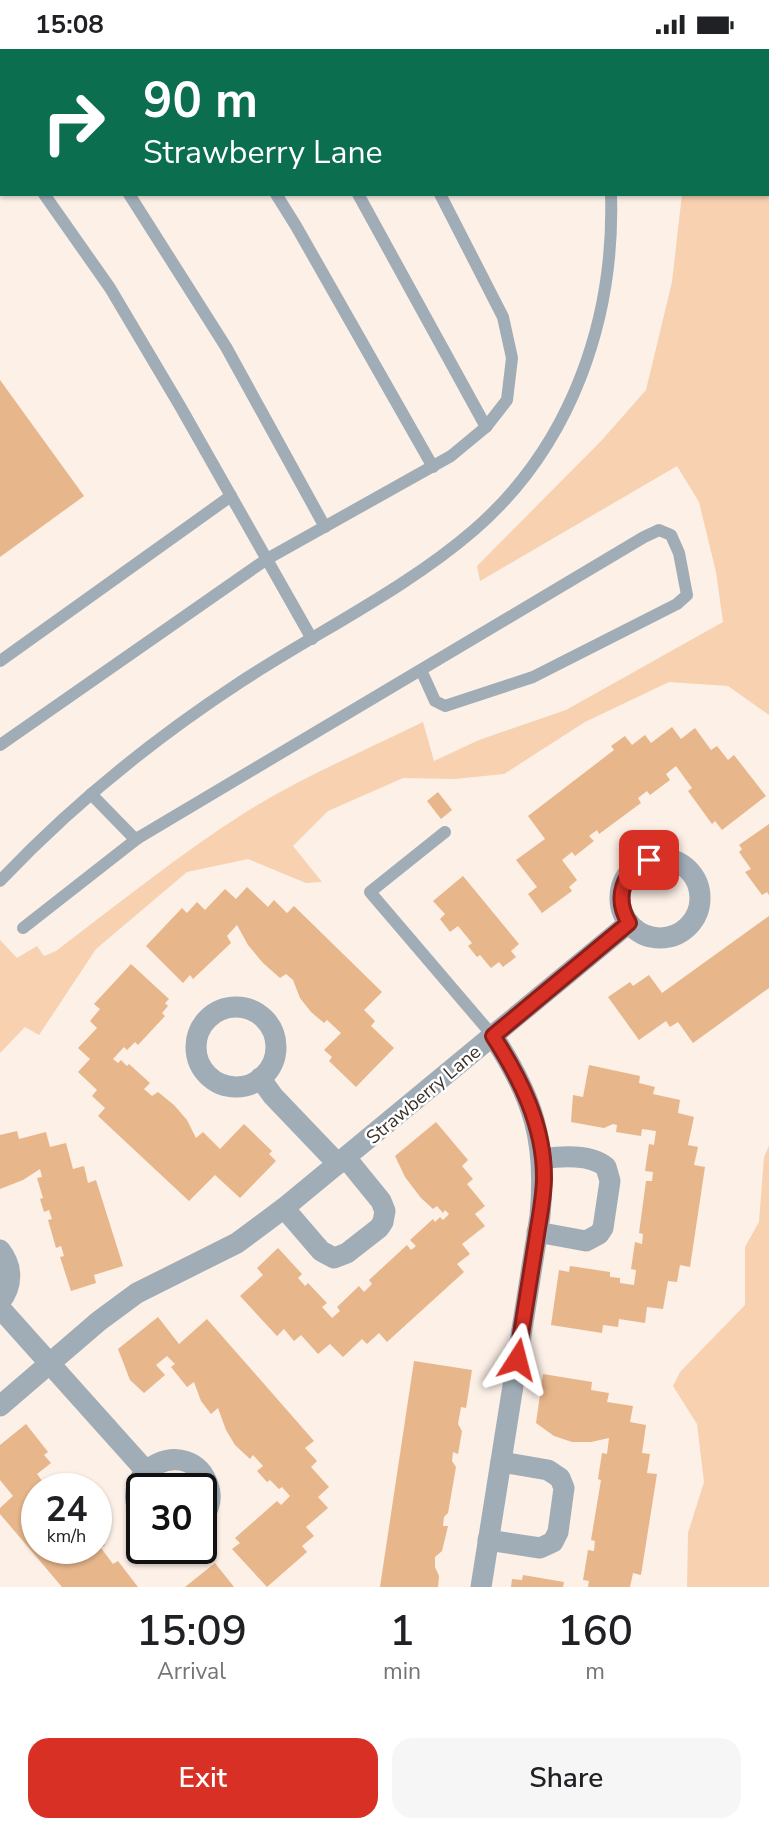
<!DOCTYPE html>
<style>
:root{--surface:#fff;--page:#f6f6f6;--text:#202124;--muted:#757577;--accent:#d93025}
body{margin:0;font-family:"Nunito Sans",sans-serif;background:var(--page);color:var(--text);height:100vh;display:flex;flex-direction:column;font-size:26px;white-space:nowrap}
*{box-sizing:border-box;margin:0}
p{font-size:23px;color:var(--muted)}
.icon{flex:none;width:38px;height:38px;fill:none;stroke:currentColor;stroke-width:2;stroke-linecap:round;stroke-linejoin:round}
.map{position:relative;height:1538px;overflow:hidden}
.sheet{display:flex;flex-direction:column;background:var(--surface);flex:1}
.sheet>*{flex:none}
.banner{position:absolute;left:0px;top:0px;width:770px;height:147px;box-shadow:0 2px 5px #0004;background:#0b6e4f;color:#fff;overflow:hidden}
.speed{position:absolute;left:21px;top:1424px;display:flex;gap:14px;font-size:35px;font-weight:700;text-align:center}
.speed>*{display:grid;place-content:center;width:91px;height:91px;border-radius:50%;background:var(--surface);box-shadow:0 2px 5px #0004;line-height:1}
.speed small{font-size:18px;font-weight:400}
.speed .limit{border:4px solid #111;border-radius:10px;background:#fff;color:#111}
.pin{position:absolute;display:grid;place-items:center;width:60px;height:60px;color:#fff;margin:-30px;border-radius:14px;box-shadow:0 4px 10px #0006}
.me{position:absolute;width:77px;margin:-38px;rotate:9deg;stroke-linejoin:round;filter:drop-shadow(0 0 5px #0008)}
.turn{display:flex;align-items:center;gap:24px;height:147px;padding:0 28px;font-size:32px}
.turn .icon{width:91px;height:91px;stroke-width:2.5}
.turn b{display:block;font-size:49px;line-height:60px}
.eta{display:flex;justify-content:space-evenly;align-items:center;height:119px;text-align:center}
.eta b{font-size:42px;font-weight:600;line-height:49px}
.button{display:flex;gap:14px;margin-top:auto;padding:14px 28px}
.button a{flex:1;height:80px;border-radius:21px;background:var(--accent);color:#fff;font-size:28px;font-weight:600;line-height:80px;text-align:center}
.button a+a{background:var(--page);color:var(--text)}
.status{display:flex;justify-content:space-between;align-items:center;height:49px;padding:0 35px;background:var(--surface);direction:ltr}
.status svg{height:19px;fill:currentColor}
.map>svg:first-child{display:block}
.green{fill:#f7d1b0}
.building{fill:#e7b68b}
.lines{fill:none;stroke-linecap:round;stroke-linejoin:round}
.lane{stroke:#a0adb7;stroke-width:12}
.street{stroke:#a0adb7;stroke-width:21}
.route-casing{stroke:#8d1f18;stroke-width:18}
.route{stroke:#d93025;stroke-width:12}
.labels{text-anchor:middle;stroke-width:5;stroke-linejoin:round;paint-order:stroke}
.street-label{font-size:19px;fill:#3c3128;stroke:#fff}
</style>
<div class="status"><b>15:08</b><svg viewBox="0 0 49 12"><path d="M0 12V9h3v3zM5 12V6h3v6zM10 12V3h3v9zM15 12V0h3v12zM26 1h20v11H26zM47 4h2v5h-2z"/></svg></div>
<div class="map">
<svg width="769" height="1538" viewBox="0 0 769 1538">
<rect width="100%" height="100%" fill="#fcf0e7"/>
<g class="green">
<path d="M769 59V666L728 637 669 633 585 673 504 725 454 730 403 729 328 762 293 797 322 833 306 834 248 810 187 823 96 900 39 986 25 978 0 1004V891L17 909 37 897 44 907 56 902C118 855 180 805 246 763 302 728 364 702 423 673L434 712 479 691 566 661 723 573 716 523 699 453 677 417 480 532 477 517 602 391 646 341 672 233 682 145H768Z"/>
<path d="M769 1097V1538H687L688 1484 704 1433 697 1375 673 1337 680 1323 745 1256V1198L759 1173 764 1108Z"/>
</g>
<g class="building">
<path d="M0 331 84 447 0 508Z"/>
<path d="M672 678 681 690 695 679 711 701 717 697 728 711 734 706 766 747 722 781 715 772 712 775 688 742 692 739 676 717 666 725 670 731 650 746 647 742 638 749 641 754 599 785 597 781 589 787 594 792 575 807 572 803 562 811 577 831 569 838 572 842 542 864 528 845 537 838 516 811 545 790 528 767 614 701 611 697 625 687 632 696 645 686 651 694Z"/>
<path d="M438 743 452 761 441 770 427 752Z"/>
<path d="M769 775V846L767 843 762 846 745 823 751 820 739 803 742 800 739 796Z"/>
<path d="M463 827 519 895 511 902 516 908 503 918 499 913 491 919 480 906 477 908 468 897 472 894 458 877 450 883 440 870 445 865 433 852Z"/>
<path d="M247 838 268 858 274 851 287 864 294 857 382 943 364 961 375 972 371 977 394 999 356 1038 329 1012 332 1008 324 1001 341 984 327 971 324 974 311 963 300 949 293 931 286 925 280 929 263 914 248 896 237 876 227 887 231 894 193 930 190 926 183 934 146 897 182 859 187 864 197 853 205 861 225 840 236 850Z"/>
<path d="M769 867V939L693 994 678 973 670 978 666 972 639 991 608 948 630 933 633 937 649 926 662 944Z"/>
<path d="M131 915 169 950 165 954 168 957 162 964 165 967 138 996 135 993 127 1001 124 998 113 1010 118 1014 121 1011 127 1017 129 1015 150 1034 144 1040 152 1047 158 1043 174 1056 187 1071 196 1089 203 1083 220 1100 244 1075 272 1102 269 1105 276 1112 240 1149 215 1126 189 1152 98 1067 105 1059 92 1047 97 1041 78 1023 90 1010 78 999 97 979 90 972 100 960 94 955Z"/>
<path d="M589 1016 640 1027 639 1034 655 1038 653 1045 680 1051 678 1064 694 1068 688 1096 698 1098 694 1116 705 1118 690 1218 680 1216 677 1233 668 1232 663 1260 647 1258 645 1274 619 1270 618 1278 603 1276 602 1284 551 1276 559 1221 569 1223 570 1217 610 1223V1228L620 1229V1234L634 1236 636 1221 631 1220 635 1193 642 1195 643 1185 639 1184 646 1132H652L653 1123 645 1122 649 1095 654 1096 656 1082 642 1080 641 1087 616 1083 617 1076 613 1075 604 1079 571 1073 573 1046 583 1048Z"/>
<path d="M436 1073 468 1111 462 1117 473 1130 467 1135 485 1157 475 1165 485 1177 462 1195 470 1205 457 1215 464 1223 387 1293 379 1284 367 1295 362 1290 343 1308 330 1295 318 1305 301 1286 294 1292 284 1280 277 1287 240 1247 263 1226 257 1219 278 1199 302 1225 298 1229 305 1237 308 1234 327 1254 322 1258 332 1269 340 1262 337 1258 359 1237 364 1243 372 1235 369 1231 407 1196 411 1201 416 1197 410 1191 433 1170 435 1173 440 1168 443 1171 449 1165 445 1161 443 1164 437 1157 433 1160 421 1149 405 1128 395 1107Z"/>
<path d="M17 1082 19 1090 46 1083 50 1098 66 1094 73 1120 84 1117 88 1134 96 1131 123 1217 94 1226 96 1234 71 1242 60 1208 64 1207 61 1197 56 1199 48 1171 52 1170 49 1161 44 1163 40 1150 43 1149 37 1129 42 1128 40 1120 23 1131 0 1140V1086Z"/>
<path d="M158 1268 179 1295 207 1270 314 1392 305 1399 317 1412 311 1418 329 1438 318 1448 328 1459 306 1478 314 1487 302 1497 307 1503 267 1538 232 1500 240 1494 235 1489 277 1452 281 1456 290 1447 282 1438 279 1440 270 1431 267 1433 257 1422 263 1417 253 1406 250 1410 235 1396 226 1381 218 1359 211 1365 201 1352 194 1333 187 1338 171 1318 175 1315 167 1307 156 1316 165 1326 144 1344 130 1331 118 1300Z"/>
<path d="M414 1312 472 1321 466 1359 461 1358 458 1375 462 1382 458 1405 453 1403 452 1412 456 1418 448 1464 444 1468 443 1477H448L442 1502 435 1508V1518L439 1527 438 1538H380Z"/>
<path d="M543 1325 592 1333 591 1341 609 1344 607 1353 633 1357 630 1373 646 1376 642 1404 650 1405 647 1424 657 1425 641 1526 633 1524 630 1538H588L589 1532 583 1531 588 1501 594 1502 595 1492 591 1491 601 1431 598 1430 602 1404 607 1405 609 1389 591 1393H572L554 1387 536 1374Z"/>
<path d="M26 1375 48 1403 44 1406 51 1414 37 1425 43 1433 48 1430 56 1440H37V1500H96V1485L105 1496 101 1499 113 1515 118 1512 138 1538H62L0 1465V1459L13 1447 0 1431V1396Z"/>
<path d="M215 1514 234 1538H185Z"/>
<path d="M523 1526 564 1533 563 1538H511L512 1530 522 1531Z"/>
</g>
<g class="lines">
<g class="lane">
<path d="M29 0 30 2"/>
<path d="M176 0 178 2"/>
<path d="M270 0 271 2"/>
<path d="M348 0 350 2"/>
<path d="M602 0V2"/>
<path d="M18 2 20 0"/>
<path d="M0 15 2 14"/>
<path d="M0 79 2 81"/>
<path d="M44 145 110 239 180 357 312 590"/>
<path d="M129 145 226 298 325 478"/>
<path d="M276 145 296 177 433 418"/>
<path d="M358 145 486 378"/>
<path d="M0 612 231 447"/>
<path d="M0 696 267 510 451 407 486 378 507 351 512 309 503 268 440 145"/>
<path d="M91 745 133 788 138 789 644 488 659 481 671 486 679 504 687 546 677 555 533 628 445 657 435 652 421 621"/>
<path d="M445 783 370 843 493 987"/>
<path d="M0 832C71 757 152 691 239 634 315 584 406 540 474 481 571 397 615 271 611 145"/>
<path d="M23 879 138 789"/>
</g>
<g class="street">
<circle cx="660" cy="849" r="40"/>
<circle cx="236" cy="998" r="40"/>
<path d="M260 1029 273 1047 338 1115"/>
<path d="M284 1159 321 1202 334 1209 347 1204 379 1179 383 1173 385 1162 381 1152 346 1109"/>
<path d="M537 1183 586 1192 599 1185 603 1179 610 1132 606 1118C591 1105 561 1107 542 1110"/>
<path d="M0 1201C13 1217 13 1237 0 1253"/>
<path d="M0 1259 146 1422"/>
<path d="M0 1357 99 1272 137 1244 237 1194 284 1159 629 874"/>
<path d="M142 1469C113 1419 191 1385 208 1436 213 1449 209 1461 201 1472"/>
<path d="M488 1491 540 1499 553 1493 558 1483 564 1439 560 1429 548 1421 501 1413"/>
<path d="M481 1538 540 1167C547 1092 534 1050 493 987"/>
</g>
</g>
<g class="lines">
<defs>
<path id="route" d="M517 1310C523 1271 530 1231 536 1192 539 1171 544 1149 544 1128 544 1076 520 1029 493 987L629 874C614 849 622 823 649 811"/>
</defs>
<use href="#route" class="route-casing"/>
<use href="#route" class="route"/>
</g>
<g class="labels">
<g class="street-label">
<text transform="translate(423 1045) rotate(-40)" y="7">Strawberry Lane</text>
</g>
</g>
</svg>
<div class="speed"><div>24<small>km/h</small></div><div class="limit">30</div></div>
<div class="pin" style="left:649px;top:811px;background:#d93025"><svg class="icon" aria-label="arrive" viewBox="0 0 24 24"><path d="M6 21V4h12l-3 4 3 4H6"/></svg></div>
<svg class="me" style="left:517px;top:1310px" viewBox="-20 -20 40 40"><path d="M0-17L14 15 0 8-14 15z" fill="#d93025" stroke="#fff" stroke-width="4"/></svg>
<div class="banner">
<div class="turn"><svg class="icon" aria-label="right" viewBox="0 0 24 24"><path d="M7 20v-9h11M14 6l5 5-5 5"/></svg><div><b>90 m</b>Strawberry Lane</div></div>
</div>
</div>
<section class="sheet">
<div class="eta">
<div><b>15:09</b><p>Arrival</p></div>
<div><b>1</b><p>min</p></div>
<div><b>160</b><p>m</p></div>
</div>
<div class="button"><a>Exit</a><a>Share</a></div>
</section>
